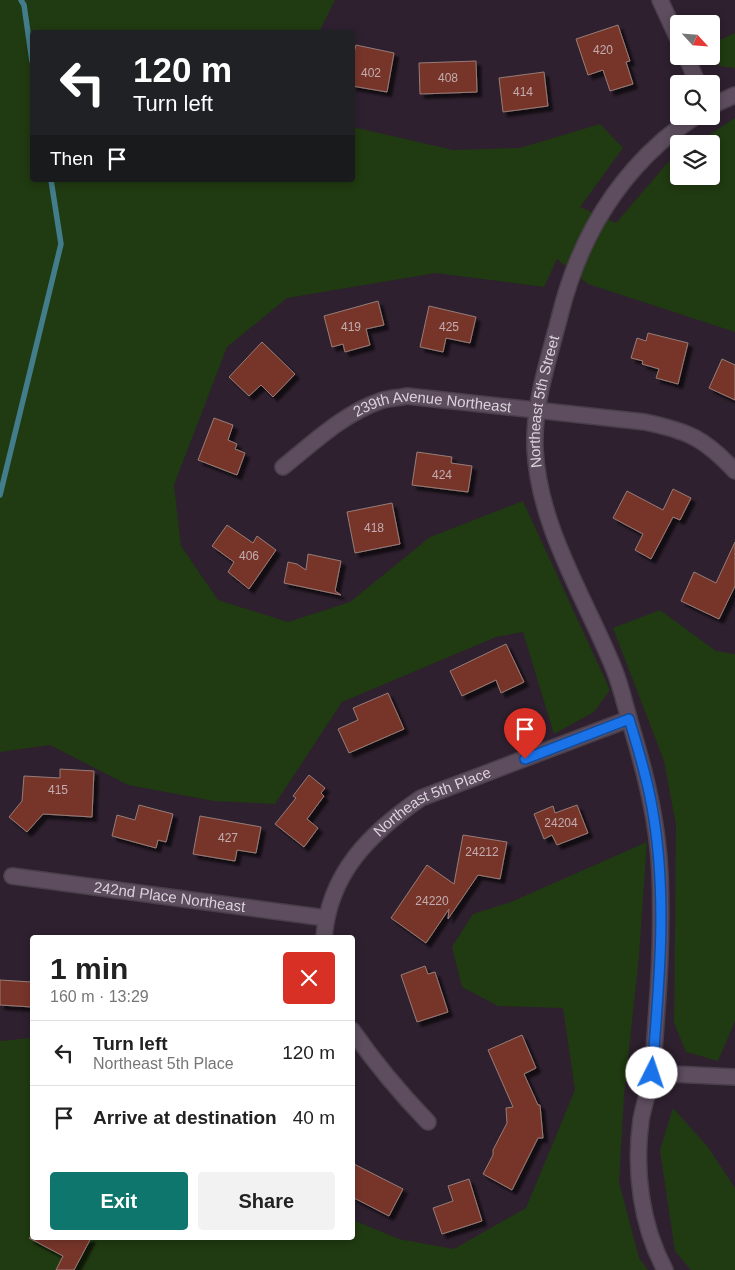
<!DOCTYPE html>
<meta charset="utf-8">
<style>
:root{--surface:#fff;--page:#f2f2f2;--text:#222;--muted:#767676;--line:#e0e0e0;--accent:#0f766e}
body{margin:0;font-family:Arial,sans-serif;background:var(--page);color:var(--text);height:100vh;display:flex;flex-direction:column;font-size:19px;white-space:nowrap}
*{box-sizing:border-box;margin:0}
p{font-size:16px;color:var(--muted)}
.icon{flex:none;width:28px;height:28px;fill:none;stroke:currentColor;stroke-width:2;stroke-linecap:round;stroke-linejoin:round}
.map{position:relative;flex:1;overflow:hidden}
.details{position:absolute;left:30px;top:935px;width:325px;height:305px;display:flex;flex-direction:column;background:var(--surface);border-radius:5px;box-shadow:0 2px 8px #0003}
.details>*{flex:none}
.hud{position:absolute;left:30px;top:30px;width:325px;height:152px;border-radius:5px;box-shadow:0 2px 8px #0003;background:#202124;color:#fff;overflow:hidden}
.needle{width:32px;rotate:116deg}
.tools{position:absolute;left:670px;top:15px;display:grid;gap:10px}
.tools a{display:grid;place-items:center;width:50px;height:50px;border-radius:5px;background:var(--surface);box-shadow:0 2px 8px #0003;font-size:25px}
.pin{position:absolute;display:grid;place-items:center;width:42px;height:42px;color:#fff;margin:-51px -21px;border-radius:50% 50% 50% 0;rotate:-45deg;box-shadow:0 0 5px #0007}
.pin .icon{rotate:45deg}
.me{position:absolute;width:55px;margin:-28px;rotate:4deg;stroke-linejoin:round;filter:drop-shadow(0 0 4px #0008)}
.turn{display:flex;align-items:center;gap:18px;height:105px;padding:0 20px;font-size:22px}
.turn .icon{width:65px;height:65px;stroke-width:2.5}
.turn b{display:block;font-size:35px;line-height:42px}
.then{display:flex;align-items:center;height:48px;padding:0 20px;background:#0003;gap:10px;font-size:19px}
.round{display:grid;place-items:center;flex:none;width:52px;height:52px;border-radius:5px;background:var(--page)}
.summary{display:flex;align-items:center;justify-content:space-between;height:85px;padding:0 20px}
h1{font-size:30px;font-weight:700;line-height:38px}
.action{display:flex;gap:10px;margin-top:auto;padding:10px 20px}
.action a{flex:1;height:58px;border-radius:5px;background:var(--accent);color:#fff;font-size:20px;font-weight:700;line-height:58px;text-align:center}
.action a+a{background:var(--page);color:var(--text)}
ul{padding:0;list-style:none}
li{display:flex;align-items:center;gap:15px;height:65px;padding:0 20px;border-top:1px solid var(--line)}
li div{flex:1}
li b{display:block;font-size:19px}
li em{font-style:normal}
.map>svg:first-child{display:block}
.green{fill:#203a11}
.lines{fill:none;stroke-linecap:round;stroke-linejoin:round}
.stream{stroke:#437c8b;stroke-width:5.5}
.building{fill:#77362b;stroke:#967c77;filter:url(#shadow)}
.street-casing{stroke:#493e4a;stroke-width:18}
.street{stroke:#5d4d5e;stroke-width:15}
.route-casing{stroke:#114b97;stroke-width:12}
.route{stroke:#1a73e8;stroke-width:9}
.labels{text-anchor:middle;stroke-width:5;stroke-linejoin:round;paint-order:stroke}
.number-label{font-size:12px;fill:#c3acb0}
.street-label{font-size:15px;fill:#dcd3dc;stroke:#130c13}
</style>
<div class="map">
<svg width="735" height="1270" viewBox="0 0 735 1270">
<defs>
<filter id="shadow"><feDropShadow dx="4.5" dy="4.5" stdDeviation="1" flood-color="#0009"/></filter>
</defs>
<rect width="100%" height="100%" fill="#2e202f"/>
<g class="green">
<path d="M0 0H335L319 32H32V180H352L353 127 453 150 520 148 600 124 623 148 580 207 616 223 670 160 679 154V176H711V144H695L735 118V332L588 284 557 259 544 287 436 273 287 298 227 347 174 485 181 546 218 600 288 622 350 602 430 537 523 501 610 690 594 712 554 734 523 632 496 637 342 702 275 804 214 801 128 785 50 745 0 752Z"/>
<path d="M735 33V68L719 66 711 50V44Z"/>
<path d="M660 610 716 651 735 654V1021L718 1061 686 1052 674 1023 676 825 664 761 613 628Z"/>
<path d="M647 842 639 956 624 1096 619 1182 639 1258 648 1270H0V1041L32 1038V1238H352L353 1220 399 1239 454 1249 526 1208 575 1090 563 1008 498 1006 462 987 452 947 473 914 511 902Z"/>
<path d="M673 1108 707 1146 735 1188V1270H691L675 1251 660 1150Z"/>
</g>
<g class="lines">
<g class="stream">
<path d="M21 0 24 5 32 61"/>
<path d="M0 495 61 244 51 180"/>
</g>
</g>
<g class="building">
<path d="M618 25 630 61 626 62 633 84 610 91 603 70 588 75 576 39Z"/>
<path d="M356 45 394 53 387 92 352 86V61Z"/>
<path d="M476 61 477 92 420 94 419 63Z"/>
<path d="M544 72 548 106 503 112 499 78Z"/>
<path d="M378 301 384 325 366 329 370 345 345 352 343 344 332 347 324 316Z"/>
<path d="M429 306 476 317 470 343 446 338 443 352 420 347Z"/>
<path d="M648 333 688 343 678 384 656 378 659 369 642 364 643 361 631 358 637 338 646 341Z"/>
<path d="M262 342 295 374 273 397 261 385 249 396 229 377Z"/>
<path d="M722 359 735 365V400L709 388Z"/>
<path d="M214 418 233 425 228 440 237 444 235 449 245 453 237 475 198 460Z"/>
<path d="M417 452 452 457 451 463 472 466 468 492 412 485Z"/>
<path d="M673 489 691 498 680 520 673 517 651 559 635 550 643 534 613 518 627 491 663 510Z"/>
<path d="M392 503 400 544 355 553 347 512Z"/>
<path d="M227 525 253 543 257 536 276 550 249 589 228 572 234 562 212 546Z"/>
<path d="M735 542V586L719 619 681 601 694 572 716 583Z"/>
<path d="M308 554 341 561 335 591 341 595 284 583 288 562 297 564 306 570Z"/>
<path d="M506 644 524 682 501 693 496 680 462 696 450 671Z"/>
<path d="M388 693 404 729 349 753 338 729 358 720 353 708Z"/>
<path d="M60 769 94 771 92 817 43 814 27 832 9 817 22 801 24 776 60 778Z"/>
<path d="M309 775 325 788 321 793 324 796 307 819 318 828 304 847 275 824 296 798 293 796Z"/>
<path d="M139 805 173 814 166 842 158 840 156 848 112 836 117 815 135 820Z"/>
<path d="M577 805 588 833 557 845 552 835 544 839 534 814 553 806 555 813Z"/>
<path d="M200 816 261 827 256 853 237 850 235 861 193 854Z"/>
<path d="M463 835 507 842 500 879 478 875 448 919 449 909 426 943 391 918 427 865 454 884Z"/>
<path d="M425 966 428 974 435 972 448 1012 417 1022 401 975Z"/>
<path d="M0 980 32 982V1007L0 1005Z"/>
<path d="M522 1035 536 1068 524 1074 538 1105H540L543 1138H538L512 1190 483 1174 493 1155V1150L507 1123 506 1108 513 1107 488 1050Z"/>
<path d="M352 1163 403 1189 389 1216 352 1197Z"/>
<path d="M469 1179 482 1221 442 1234 433 1208 453 1201 448 1186Z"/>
<path d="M29 1238H91L74 1270H56L63 1256Z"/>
</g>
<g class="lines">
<defs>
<g id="street">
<path d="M660 0 679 41"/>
<path d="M686 56 698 84"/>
<path d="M711 106 735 95"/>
<path id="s1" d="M283 467C313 443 343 414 380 401 388 398 398 398 407 396L645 422C688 431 704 438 735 471"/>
<path id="s2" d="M12 876 326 918"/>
<path id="s3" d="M324 938C329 873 370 833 421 798L629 719"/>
<path d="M352 1030C375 1063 400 1093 428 1122"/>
<path d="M652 1073 735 1077"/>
<path id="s4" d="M665 1270C641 1225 634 1170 641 1120 644 1103 650 1088 652 1071 654 1055 655 1038 656 1022 660 973 662 923 660 874 658 822 645 772 630 722 625 705 621 686 614 669 585 597 539 528 535 449 533 403 549 359 560 315 577 247 608 189 661 142 672 132 684 125 696 116"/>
</g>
</defs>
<use href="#street" class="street-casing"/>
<use href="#street" class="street"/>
</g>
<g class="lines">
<defs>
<path id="route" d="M525 759 629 719C638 748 647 777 652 807 668 895 659 985 652 1073"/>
</defs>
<use href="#route" class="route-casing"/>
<use href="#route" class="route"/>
</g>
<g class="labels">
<g class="number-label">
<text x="603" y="54">420</text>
<text x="371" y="77">402</text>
<text x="448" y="82">408</text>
<text x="523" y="96">414</text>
<text x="351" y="331">419</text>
<text x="449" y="331">425</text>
<text x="442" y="479">424</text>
<text x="374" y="532">418</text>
<text x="249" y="560">406</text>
<text x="58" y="794">415</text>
<text x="561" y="827">24204</text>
<text x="228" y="842">427</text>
<text x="482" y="856">24212</text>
<text x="432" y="905">24220</text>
</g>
<g class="street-label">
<text dy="5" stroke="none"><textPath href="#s4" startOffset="896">Northeast 5th Street</textPath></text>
<text dy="5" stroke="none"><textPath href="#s1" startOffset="170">239th Avenue Northeast</textPath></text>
<text dy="5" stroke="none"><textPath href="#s3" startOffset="185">Northeast 5th Place</textPath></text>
<text dy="5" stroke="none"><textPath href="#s2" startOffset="159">242nd Place Northeast</textPath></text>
</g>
</g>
</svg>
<div class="tools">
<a><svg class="needle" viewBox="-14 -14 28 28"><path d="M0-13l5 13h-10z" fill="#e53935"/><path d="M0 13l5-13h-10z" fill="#767676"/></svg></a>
<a><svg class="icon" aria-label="search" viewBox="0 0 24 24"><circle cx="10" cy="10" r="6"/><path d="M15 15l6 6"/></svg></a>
<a><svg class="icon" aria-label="layers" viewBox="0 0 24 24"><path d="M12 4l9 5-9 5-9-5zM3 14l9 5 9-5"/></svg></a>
</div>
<div class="pin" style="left:525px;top:759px;background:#d93025"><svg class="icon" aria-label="arrive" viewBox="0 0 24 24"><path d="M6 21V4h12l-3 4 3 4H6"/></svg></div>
<svg class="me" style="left:652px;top:1073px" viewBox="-20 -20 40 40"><circle r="19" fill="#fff"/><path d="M0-13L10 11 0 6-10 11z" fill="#1a73e8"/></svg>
<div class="hud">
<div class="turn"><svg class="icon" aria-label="left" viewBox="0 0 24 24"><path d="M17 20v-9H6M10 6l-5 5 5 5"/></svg><div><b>120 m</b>Turn left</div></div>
<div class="then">Then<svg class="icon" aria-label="arrive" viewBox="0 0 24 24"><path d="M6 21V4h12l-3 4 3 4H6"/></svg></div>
</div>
<section class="details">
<div class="summary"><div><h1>1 min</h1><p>160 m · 13:29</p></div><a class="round" style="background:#d93025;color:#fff"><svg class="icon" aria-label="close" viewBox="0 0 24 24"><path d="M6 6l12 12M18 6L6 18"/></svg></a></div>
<ul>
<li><svg class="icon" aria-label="left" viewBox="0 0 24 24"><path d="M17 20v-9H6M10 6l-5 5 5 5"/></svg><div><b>Turn left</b><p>Northeast 5th Place</p></div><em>120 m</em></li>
<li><svg class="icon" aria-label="arrive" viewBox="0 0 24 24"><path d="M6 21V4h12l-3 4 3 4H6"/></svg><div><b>Arrive at destination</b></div><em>40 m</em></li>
</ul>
<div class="action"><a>Exit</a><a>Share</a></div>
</section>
</div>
